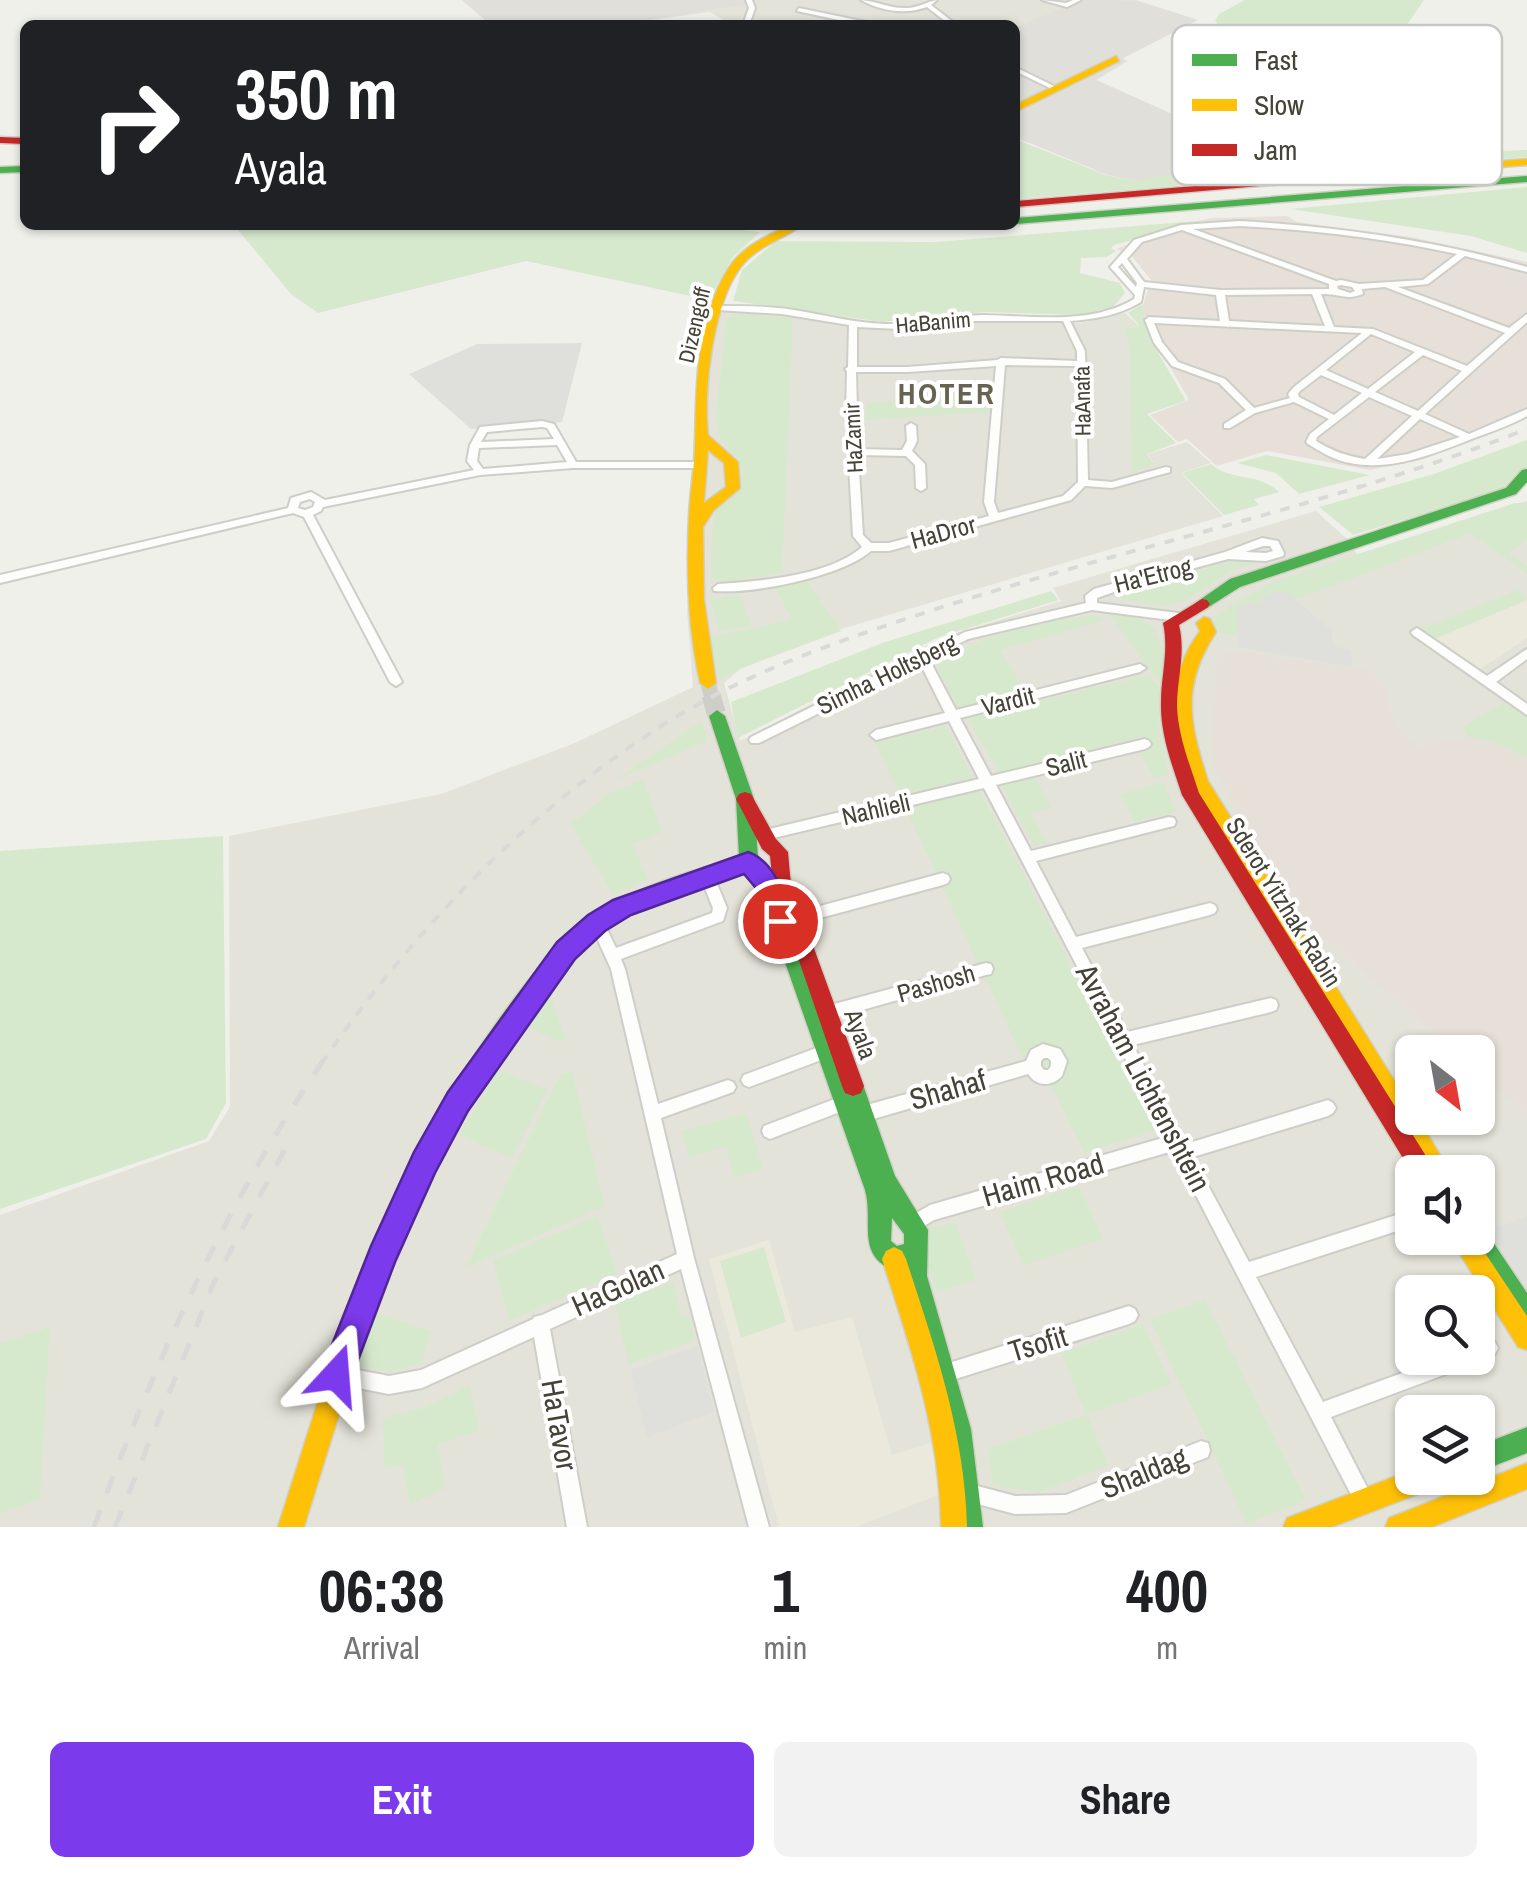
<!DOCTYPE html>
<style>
:root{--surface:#fff;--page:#f2f2f2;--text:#202124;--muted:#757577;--accent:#7c3aed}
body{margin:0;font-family:"Archivo Narrow",sans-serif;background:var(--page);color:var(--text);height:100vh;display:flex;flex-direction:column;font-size:38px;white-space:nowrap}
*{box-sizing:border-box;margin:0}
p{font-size:32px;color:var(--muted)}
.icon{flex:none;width:55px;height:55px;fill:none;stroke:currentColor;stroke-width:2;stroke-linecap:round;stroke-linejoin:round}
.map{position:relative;height:1527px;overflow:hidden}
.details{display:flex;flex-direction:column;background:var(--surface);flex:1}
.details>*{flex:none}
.guide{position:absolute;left:20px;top:20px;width:1000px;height:210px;border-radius:15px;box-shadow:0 2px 8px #0004;background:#202124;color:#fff;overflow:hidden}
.needle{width:65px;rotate:149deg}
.fabs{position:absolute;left:1395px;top:1035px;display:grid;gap:20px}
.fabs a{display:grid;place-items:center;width:100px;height:100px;border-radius:15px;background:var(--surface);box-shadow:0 2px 8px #0004;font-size:50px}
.pin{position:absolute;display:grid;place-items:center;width:85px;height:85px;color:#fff;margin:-42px;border:5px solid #fff;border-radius:50%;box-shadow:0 2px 10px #0007}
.me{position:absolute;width:110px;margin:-55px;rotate:19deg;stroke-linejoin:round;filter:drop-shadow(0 0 8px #0008)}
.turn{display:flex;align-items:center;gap:35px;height:210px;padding:0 50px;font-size:45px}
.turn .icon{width:130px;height:130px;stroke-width:2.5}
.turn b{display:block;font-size:70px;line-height:85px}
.eta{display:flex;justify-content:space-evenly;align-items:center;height:170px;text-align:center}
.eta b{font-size:60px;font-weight:800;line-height:70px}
.primary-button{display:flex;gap:20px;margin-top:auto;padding:20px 50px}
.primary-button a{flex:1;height:115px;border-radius:15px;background:var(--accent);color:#fff;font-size:40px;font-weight:800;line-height:115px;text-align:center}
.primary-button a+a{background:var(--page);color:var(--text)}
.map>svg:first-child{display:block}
.residential{fill:#e3e3d9;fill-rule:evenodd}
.industrial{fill:#e0dfd9}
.education{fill:#eae9db}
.medical{fill:#e7e0d9}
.green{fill:#d7e9cd}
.parking{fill:#dfdfdb}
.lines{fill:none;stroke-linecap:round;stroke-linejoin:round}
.secondary-tunnel-far1{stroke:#cecdc7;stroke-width:15;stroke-dasharray:15 8;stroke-linecap:butt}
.secondary-tunnel{stroke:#cecdc7;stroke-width:19;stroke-dasharray:19 10;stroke-linecap:butt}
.street-casing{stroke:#cecec9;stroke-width:4}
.fast-casing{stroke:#d0d0c4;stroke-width:3}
.slow-casing{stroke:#d0d0c4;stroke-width:3}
.jam-casing{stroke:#d0d0c4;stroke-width:3}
.street{fill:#fdfdfc;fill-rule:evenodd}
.fast{fill:#4caf50;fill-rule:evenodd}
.slow{fill:#ffc107;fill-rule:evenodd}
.jam{fill:#c62828;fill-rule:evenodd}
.rail-far1{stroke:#d9d9d8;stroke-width:4;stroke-dasharray:10 10;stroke-linecap:butt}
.rail{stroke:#d9d9d8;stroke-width:5;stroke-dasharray:18 18;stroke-linecap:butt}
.route{fill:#7c3aed;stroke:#51269a;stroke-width:2.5}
.labels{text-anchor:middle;stroke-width:8;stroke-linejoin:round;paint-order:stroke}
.far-street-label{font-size:22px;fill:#454337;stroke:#fff}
.street-label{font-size:25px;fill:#454337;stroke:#fff}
.far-district-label{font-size:30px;font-weight:bold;letter-spacing:2.5px;fill:#676350;stroke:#fff}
.near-street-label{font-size:30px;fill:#454337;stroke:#fff}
.key{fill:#fff;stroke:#c7c7c3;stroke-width:2.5}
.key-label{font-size:28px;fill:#454337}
</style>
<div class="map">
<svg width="1527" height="1527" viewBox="0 0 1527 1527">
<rect width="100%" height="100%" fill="#f0f0eb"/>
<g class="residential">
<path d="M462 0H1136L1195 19 1122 59 1128 61 1096 80 1249 148 1254 157 1139 182 1105 174 1015 136V25H732L710 12 614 25H491Z"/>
<path d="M708 306 784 312 875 328 969 320 1080 323 1125 313 1138 325 1123 331 1131 341 1133 470 1154 463 1148 454 1187 442 1211 463 1181 473 1223 516 838 630 740 669 724 683 740 741 905 655 953 634 1061 601 1053 588 1316 511 1349 541 1358 556 1527 501V1527H0V1215L209 1141 230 1107 229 836 441 794 575 743 693 687 687 611 693 444ZM1412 1052H1478V1118H1412ZM1412 1172H1478V1238H1412ZM1412 1292H1478V1358H1412ZM1412 1412H1478V1478H1412Z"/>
</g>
<g class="industrial">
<path d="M462 0H747L748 4 614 25H491Z"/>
<path d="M1082 0 1136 1 1198 20 1123 58 1126 61 1096 80 1245 147 1251 154 1249 157 1140 181 1108 175 1015 137V28Z"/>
</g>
<g class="education">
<path d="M1527 600V638L1479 670 1434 639Z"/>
<path d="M769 1240 795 1332 852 1317 892 1455 937 1441 946 1492 856 1527H779L709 1259Z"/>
</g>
<g class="medical">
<path d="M1287 216 1297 222 1411 237 1527 262V417L1425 459 1370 470 1267 451 1217 466 1187 439 1178 442 1150 415 1189 400 1140 314 1151 280 1130 254 1116 249 1173 227 1211 218Z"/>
<path d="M1235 651 1367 670 1384 683 1395 726 1416 746 1476 736 1527 747V1115L1478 1071V1052H1456L1304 921 1276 883 1212 765 1217 655Z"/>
</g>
<g class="green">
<path d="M1245 0H1424L1383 60 1381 69 1174 36 1195 25 1203 28 1200 32 1208 40 1231 35 1215 21 1219 14Z"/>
<path d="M1015 139 1106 175 1136 181 1252 157 1256 152 1269 150 1326 158 1527 150V157L1015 199Z"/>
<path d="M1527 187V253L1471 236 1290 209Z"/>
<path d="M1209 220 1114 245 1111 248 1116 251 1107 257 1081 258 1080 273 1120 283 1125 293 1113 307 1079 315 985 312 882 322 733 301 742 270 776 241 936 242Z"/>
<path d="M234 225H694L760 232 732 258 709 300 526 261 318 313 291 294Z"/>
<path d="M1142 304 1151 340 1186 401 1147 414 1176 443 1147 454 1155 465 1132 472 1129 341 1123 330 1139 325 1128 313Z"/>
<path d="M733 314 793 317 782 572 734 581 712 580C711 554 710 530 717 505L729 500 742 488C743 463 738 456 720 439L716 418 726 320Z"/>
<path d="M998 395 992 412 866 420V403Z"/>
<path d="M1527 440V471L1506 489 1353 535 1319 507 1434 474Z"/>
<path d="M1266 455 1370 475 1299 494 1276 473 1237 463Z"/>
<path d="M1211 464C1232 482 1259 472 1279 492L1254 499 1259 505 1224 515 1182 473Z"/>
<path d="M1515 503H1527V540L1508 554 1527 566V574L1471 533 1296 600 1238 605 1237 636 1215 632 1209 624 1235 602 1275 581Z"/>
<path d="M1242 558 1266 560 1231 570 1189 599 1173 605H1150L1112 596Z"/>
<path d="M806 580 841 631 742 668 720 681 709 637 792 620 776 588Z"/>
<path d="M1520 589 1527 600 1434 639 1419 630Z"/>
<path d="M1051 591 1059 600 939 637 738 738 731 702 885 642Z"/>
<path d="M740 594 751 626 719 631 710 600Z"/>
<path d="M1107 612C1160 616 1167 640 1163 687Z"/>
<path d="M1100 616 1103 621 1000 650 1025 691 958 708 937 666C956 641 1068 613 1100 616Z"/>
<path d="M1149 675 1160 688 1159 723 1168 775 1154 778 1139 752 1148 749 1141 741 999 772 967 718Z"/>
<path d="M1504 702 1527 718V758L1491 741 1467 737 1463 727Z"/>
<path d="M702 721 707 741 614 781Z"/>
<path d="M946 726 1157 1130 1084 1153 1037 1055 1023 1059 875 743Z"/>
<path d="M1035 778 1051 807 1031 813 1047 843 1034 846 1002 786Z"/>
<path d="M643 780 662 832 633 844 648 879 613 895 571 824 612 792Z"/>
<path d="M1164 782 1176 812 1134 822 1120 794Z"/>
<path d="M223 836 226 1103 206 1139 0 1209V851Z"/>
<path d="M548 991 566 1039 555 1040 525 1025Z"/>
<path d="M498 1069 547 1090 512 1158 459 1135Z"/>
<path d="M572 1071 605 1206 465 1268 561 1074Z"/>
<path d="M747 1113 763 1169 734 1177 726 1147 689 1158 682 1131Z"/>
<path d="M1079 1186 1103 1239 1023 1266 1000 1212Z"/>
<path d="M598 1216 617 1274 509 1321 493 1260Z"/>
<path d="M955 1222 976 1280 937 1292 918 1233Z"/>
<path d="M764 1247 786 1322 741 1338 720 1261Z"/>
<path d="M673 1282 681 1316 688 1314 695 1340 629 1364 614 1302Z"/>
<path d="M1205 1300 1306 1500 1247 1524 1150 1319Z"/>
<path d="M376 1313 430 1331 422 1363 390 1372 363 1367 358 1354Z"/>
<path d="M1143 1324 1171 1384 1087 1415 1109 1466 1040 1492 993 1486 988 1449 1086 1415 1061 1353Z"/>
<path d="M50 1327 40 1499 0 1513V1343Z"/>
<path d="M470 1386 479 1431 438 1444 445 1488 410 1505 403 1466 384 1468 383 1418 420 1409Z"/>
</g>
<g class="parking">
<path d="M582 343 562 422 471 429 409 374 477 344Z"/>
<path d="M1275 591 1289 594 1331 631 1333 646 1350 650 1353 667 1237 647 1238 605 1245 606 1246 602 1262 604V596Z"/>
<path d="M1527 1217V1307L1486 1232Z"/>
<path d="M697 1346 714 1411 647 1437 631 1370Z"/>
</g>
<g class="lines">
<path class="secondary-tunnel-far1" d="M708 683 712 698"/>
<path class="secondary-tunnel" d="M711 695 717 716"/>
<defs>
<g id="street">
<path d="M746 0H752L755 8 749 25H743L749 8Z"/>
<path d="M861 0C876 1 889 8 904 8 917 9 925 2 937 0L931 5 957 25H950L927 7C905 15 881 11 861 0Z"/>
<path d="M1042 0 1066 3 1073 0H1081L1067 7Z"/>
<path d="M799 8 871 23 874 25H862L797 11Z"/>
<path d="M1015 67 1058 88 1059 89 1054 90 1015 71Z"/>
<path d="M1240 221C1338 227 1434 240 1527 267V272L1465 256 1428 284 1398 287 1509 328 1527 314V322L1425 414 1469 434 1527 409V416C1511 425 1494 431 1477 437 1438 452 1393 472 1350 463 1334 460 1321 452 1308 444L1306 442 1310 434 1329 419 1294 402 1255 413 1230 428H1224V424L1246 410 1219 383 1172 366 1154 343 1145 320 1149 317 1220 321 1216 295 1144 287 1141 302C1119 315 1097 319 1070 321L1085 351 1088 480 1112 482 1166 467 1170 468V472L1112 488 1085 486 1071 500 889 551H871C841 577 753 594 714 591L713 588 718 584C761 581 829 576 862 547L853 536 846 413 847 371 845 369 848 367 849 325 782 314 718 310V306C743 306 770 306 794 310 825 315 854 323 885 324 918 325 951 315 984 315 1033 316 1091 325 1134 299L1135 295 1110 267 1134 240 1181 225ZM1240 226C1313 230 1385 238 1457 254L1423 280 1359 284 1341 280 1336 281 1193 229ZM1182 230 1329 284V289L1220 290 1144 282 1127 259 1142 242ZM1122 263 1137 283 1136 287 1118 267ZM1341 285 1352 287 1355 291 1350 293 1338 289 1337 286ZM1385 287 1505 333 1467 366 1373 329 1334 327 1321 294C1339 293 1346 301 1363 294L1362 289ZM1312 294 1325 326 1229 321 1225 295ZM967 321H1063L1077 351V361L1001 358 997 360 908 367H857V327L899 329ZM1154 323 1362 333 1294 387 1288 394 1290 398 1254 408 1225 379 1178 362 1162 342ZM1371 334 1415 352 1368 389 1326 370ZM1423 355 1462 371 1418 411 1375 392ZM1005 365 1077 366 1078 482 1063 496 998 513 994 502ZM996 366 984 502 989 516 889 543H871L863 535 858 455 906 456 915 465 916 488 921 491 926 488 925 464 912 451 917 441 916 426 911 423 906 426 907 441 902 450 858 449 856 372H908ZM1321 375 1362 393 1334 415 1299 397 1298 394 1300 391ZM1369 397 1412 416 1365 459C1346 456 1332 451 1316 441L1317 437ZM1420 419 1460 437 1408 454 1377 459Z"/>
<path d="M542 421 554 424 576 462H696L701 465 696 468H573L480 475 323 507 321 511 313 515 402 682 396 686 390 682 304 517 293 513 0 583V575L288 508 291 498 311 492 325 500 474 470 467 461 470 445 480 427ZM542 427 547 428 554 439 481 442 487 432ZM557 445 567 462 483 469 477 461 479 448ZM310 499 315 502 313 507 305 510 298 508 300 502Z"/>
<path d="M1262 538 1278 541 1284 553 1283 556 1266 561 1228 559 1136 584 1097 598V603L1178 613 1184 617 1182 620 1178 621 1092 610 968 639 929 659 956 710 1140 664 1146 668 1140 672 960 718 991 776 1145 739 1149 741 1151 744 1149 747 1145 749 996 785 1031 851 1169 817 1174 818 1176 822 1174 826 1169 827 1036 861 1076 937 1210 903 1215 905 1217 909 1215 913 1210 915 1082 948 1127 1032 1271 998 1276 1000 1278 1005 1276 1010 1271 1012 1133 1045 1186 1144 1328 1100 1333 1103 1336 1108 1333 1113 1328 1116 1193 1157 1249 1262 1412 1210V1226L1256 1277 1323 1402 1443 1358H1478V1344L1489 1339 1495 1342 1498 1348 1495 1354 1478 1362 1473 1360 1471 1364 1465 1367 1331 1417 1374 1501 1372 1508 1365 1510 1358 1508 1173 1151 934 1220 912 1233 906 1231 904 1225 906 1219 930 1205 1166 1137 984 788 765 840 760 839 758 835 760 831 765 830 979 779 949 721 876 740 870 735 876 730 945 713 920 663 759 743H751L749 740 751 737 915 656 917 652H924L965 632 1086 603 1085 596 1094 589 1225 552ZM1263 546H1270L1273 551 1266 553 1245 552Z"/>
<path d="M1417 628 1487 676 1527 649V659L1496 682 1527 704V715L1413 635 1411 632Z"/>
<path d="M707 870 712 872 727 908 723 921 621 959 625 969 658 1104 728 1080 733 1082 736 1087 733 1092 661 1118 694 1258 769 1527H749L681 1269 550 1329 587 1527H567L534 1337 422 1388 389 1394 337 1384 331 1381 328 1375 331 1369 337 1366 389 1376 421 1370 533 1319 534 1317 542 1315 677 1254 611 969 590 923 592 919 597 917 602 919 616 948 712 913 713 908 700 876 702 872Z"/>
<path d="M943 873 948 875 950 879 948 883 943 885 794 925 789 923 787 919 789 915 794 913Z"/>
<path d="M986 963 991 964 993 969 991 974 986 975 827 1020 822 1018 820 1013 822 1008 827 1006Z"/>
<path d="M827 1044 832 1046 835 1051 832 1056 749 1087 744 1085 741 1080 744 1075Z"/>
<path d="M1043 1044 1060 1049 1067 1061 1062 1076C1052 1087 1037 1087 1028 1074L863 1122 858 1119 855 1114 858 1109 863 1106 1026 1061 1031 1050ZM1044 1058H1048L1051 1061V1066L1048 1070H1044L1041 1066V1061Z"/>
<path d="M845 1095 850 1098 853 1103 850 1108 770 1139 764 1136 762 1131 764 1126Z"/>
<path d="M1129 1306 1135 1309 1138 1315 1135 1321 1129 1324 946 1382 940 1379 937 1373 940 1367 946 1364Z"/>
<path d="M1201 1441 1208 1443 1210 1450 1208 1457 1066 1513 1015 1514 970 1502 963 1500 961 1493 963 1486 970 1484 1015 1496 1066 1495Z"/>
</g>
<g id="fast">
<path d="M25 166V172L0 173V167Z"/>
<path d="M1527 176V182L1015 224V218Z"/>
<path d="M1527 469V482L1516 494 1240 587 1207 608H1197L1194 604 1230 579 1506 488 1522 470Z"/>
<path d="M717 710 725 716 754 799 758 858 767 864 780 891 847 1078 853 1076 861 1079 895 1176 928 1230 927 1276 971 1429 983 1527H957L945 1429 903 1276V1268L894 1271C855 1254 874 1223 865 1190L760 891 753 876 747 871C704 884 656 895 618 920 533 977 478 1089 432 1178L424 1181 416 1178 413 1170C446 1090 534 950 609 906 649 882 695 871 739 857L736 799 709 716ZM892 1218 904 1234V1244L897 1246 891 1241Z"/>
<path d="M1478 1227 1485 1230 1527 1293V1326L1518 1323 1469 1246 1466 1238H1478Z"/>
<path d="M1527 1427V1453L1478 1472V1446Z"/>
</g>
<g id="slow">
<path d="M1116 56 1119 61 1015 112V105Z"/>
<path d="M1527 159V165L1375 177 1370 174 1375 171Z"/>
<path d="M789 225H802C784 239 760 245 744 263 713 298 703 390 708 435L738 462 740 488 714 510 703 527 704 599 716 683 708 689 700 683C688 627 686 572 689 516 690 493 694 470 695 447 696 389 695 322 728 269 742 246 766 237 789 225ZM708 450 724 463 726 487 704 503Z"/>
<path d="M1204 617 1210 619 1216 632C1181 686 1189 722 1208 781L1412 1109V1118H1418L1450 1172H1427L1191 783C1174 731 1164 678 1200 631L1196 623Z"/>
<path d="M424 1159 432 1162 435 1170 364 1334 304 1527H278L340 1332 416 1162Z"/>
<path d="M1450 1238H1475L1527 1316V1350L1518 1347Z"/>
<path d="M894 1247 902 1251 906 1259C935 1348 965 1433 967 1527H941C940 1433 911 1348 882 1259L886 1251Z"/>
<path d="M1527 1463V1489L1432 1527H1385L1389 1518Z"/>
<path d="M1412 1470V1478H1440L1436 1487 1332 1527H1283L1287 1518Z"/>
</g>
<g id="jam">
<path d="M0 137 25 138V144L0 143Z"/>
<path d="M1375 171 1379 172V176L1015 207V201Z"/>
<path d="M798 225H963L958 228H803Z"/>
<path d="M1202 599 1207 600 1210 604 1207 608 1179 625C1186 653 1177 679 1177 706 1178 736 1190 765 1199 793L1436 1172 1412 1173 1182 795C1172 765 1160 734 1161 702 1161 675 1169 651 1163 623Z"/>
<path d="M745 792 751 794 776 839 788 852 791 885 864 1086 861 1093 853 1096 845 1093 842 1086 773 885 770 856 762 849 736 799 739 794Z"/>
</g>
</defs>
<use href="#street" class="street-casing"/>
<use href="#fast" class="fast-casing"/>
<use href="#slow" class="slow-casing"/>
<use href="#jam" class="jam-casing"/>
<use href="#street" class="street"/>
<use href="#fast" class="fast"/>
<use href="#slow" class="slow"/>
<use href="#jam" class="jam"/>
<path class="rail-far1" d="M321 1064C414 930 525 813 663 725 751 669 855 635 955 603 1145 543 1342 502 1527 429"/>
<g class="rail">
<path d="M94 1527C155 1363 224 1206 323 1061"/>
<path d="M115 1527 215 1280 291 1138"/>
</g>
</g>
<path class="route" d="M748 852C776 862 784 896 793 921L789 929 780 932 772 929 755 887 744 874 631 915 605 931 575 959 468 1111 435 1173 395 1262 348 1387 336 1391 325 1387 320 1375 371 1246 414 1152 448 1092 557 942 588 915 613 900Z"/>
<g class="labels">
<g class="far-street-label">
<text transform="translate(933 322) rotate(-5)" y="8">HaBanim</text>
<text transform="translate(694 325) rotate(-77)" y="8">Dizengoff</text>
<text transform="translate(1082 401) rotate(-91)" y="8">HaAnafa</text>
<text transform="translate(853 438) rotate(-93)" y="8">HaZamir</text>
</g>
<g class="street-label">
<text transform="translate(943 532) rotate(-15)" y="9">HaDror</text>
<text transform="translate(1153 575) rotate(-14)" y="9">Ha'Etrog</text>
<text transform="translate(887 674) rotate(-26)" y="9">Simha Holtsberg</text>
<text transform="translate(1008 701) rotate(-14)" y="9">Vardit</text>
<text transform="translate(1066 763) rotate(-14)" y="9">Salit</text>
<text transform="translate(876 809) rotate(-13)" y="9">Nahlieli</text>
<text transform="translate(1284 902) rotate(58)" y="9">Sderot Yitzhak Rabin</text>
<text transform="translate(936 983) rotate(-16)" y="9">Pashosh</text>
<text transform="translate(861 1034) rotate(70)" y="9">Ayala</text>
</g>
<g class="far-district-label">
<text x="947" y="404">HOTER</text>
</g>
<g class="near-street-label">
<text transform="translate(1143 1078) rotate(62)" y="10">Avraham Lichtenshtein</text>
<text transform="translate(948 1090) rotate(-16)" y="10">Shahaf</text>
<text transform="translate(1043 1180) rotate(-16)" y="10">Haim Road</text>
<text transform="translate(618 1288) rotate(-24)" y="10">HaGolan</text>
<text transform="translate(1038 1344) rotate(-17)" y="10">Tsofit</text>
<text transform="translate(559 1425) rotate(80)" y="10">HaTavor</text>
<text transform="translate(1144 1473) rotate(-22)" y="10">Shaldag</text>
</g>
</g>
<rect x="1172" y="25" width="330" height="160" rx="15" class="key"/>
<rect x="1192" y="54" width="45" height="12" fill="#4caf50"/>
<rect x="1192" y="99" width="45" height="12" fill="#ffc107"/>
<rect x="1192" y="144" width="45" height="12" fill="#c62828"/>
<g class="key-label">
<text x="1254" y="70">Fast</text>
<text x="1254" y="115">Slow</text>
<text x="1254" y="160">Jam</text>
</g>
</svg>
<div class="fabs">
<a><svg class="needle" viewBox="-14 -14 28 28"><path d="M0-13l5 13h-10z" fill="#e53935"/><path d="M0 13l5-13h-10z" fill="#757577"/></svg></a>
<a><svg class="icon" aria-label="sound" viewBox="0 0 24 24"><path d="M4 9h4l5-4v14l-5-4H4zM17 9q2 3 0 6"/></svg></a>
<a><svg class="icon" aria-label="search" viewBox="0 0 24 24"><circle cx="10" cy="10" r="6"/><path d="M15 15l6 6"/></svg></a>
<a><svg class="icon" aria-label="layers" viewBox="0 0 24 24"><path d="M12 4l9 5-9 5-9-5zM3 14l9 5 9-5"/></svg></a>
</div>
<div class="pin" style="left:780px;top:921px;background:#d93025"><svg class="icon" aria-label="arrive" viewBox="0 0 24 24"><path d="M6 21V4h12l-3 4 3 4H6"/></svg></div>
<svg class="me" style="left:336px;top:1375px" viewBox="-20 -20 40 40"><path d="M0-17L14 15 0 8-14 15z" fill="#7c3aed" stroke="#fff" stroke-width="4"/></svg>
<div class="guide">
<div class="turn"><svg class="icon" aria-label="right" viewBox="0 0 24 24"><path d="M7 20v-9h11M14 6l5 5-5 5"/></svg><div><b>350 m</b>Ayala</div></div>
</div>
</div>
<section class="details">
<div class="eta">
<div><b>06:38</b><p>Arrival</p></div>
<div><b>1</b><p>min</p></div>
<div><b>400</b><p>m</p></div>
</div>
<div class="primary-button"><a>Exit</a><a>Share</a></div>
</section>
